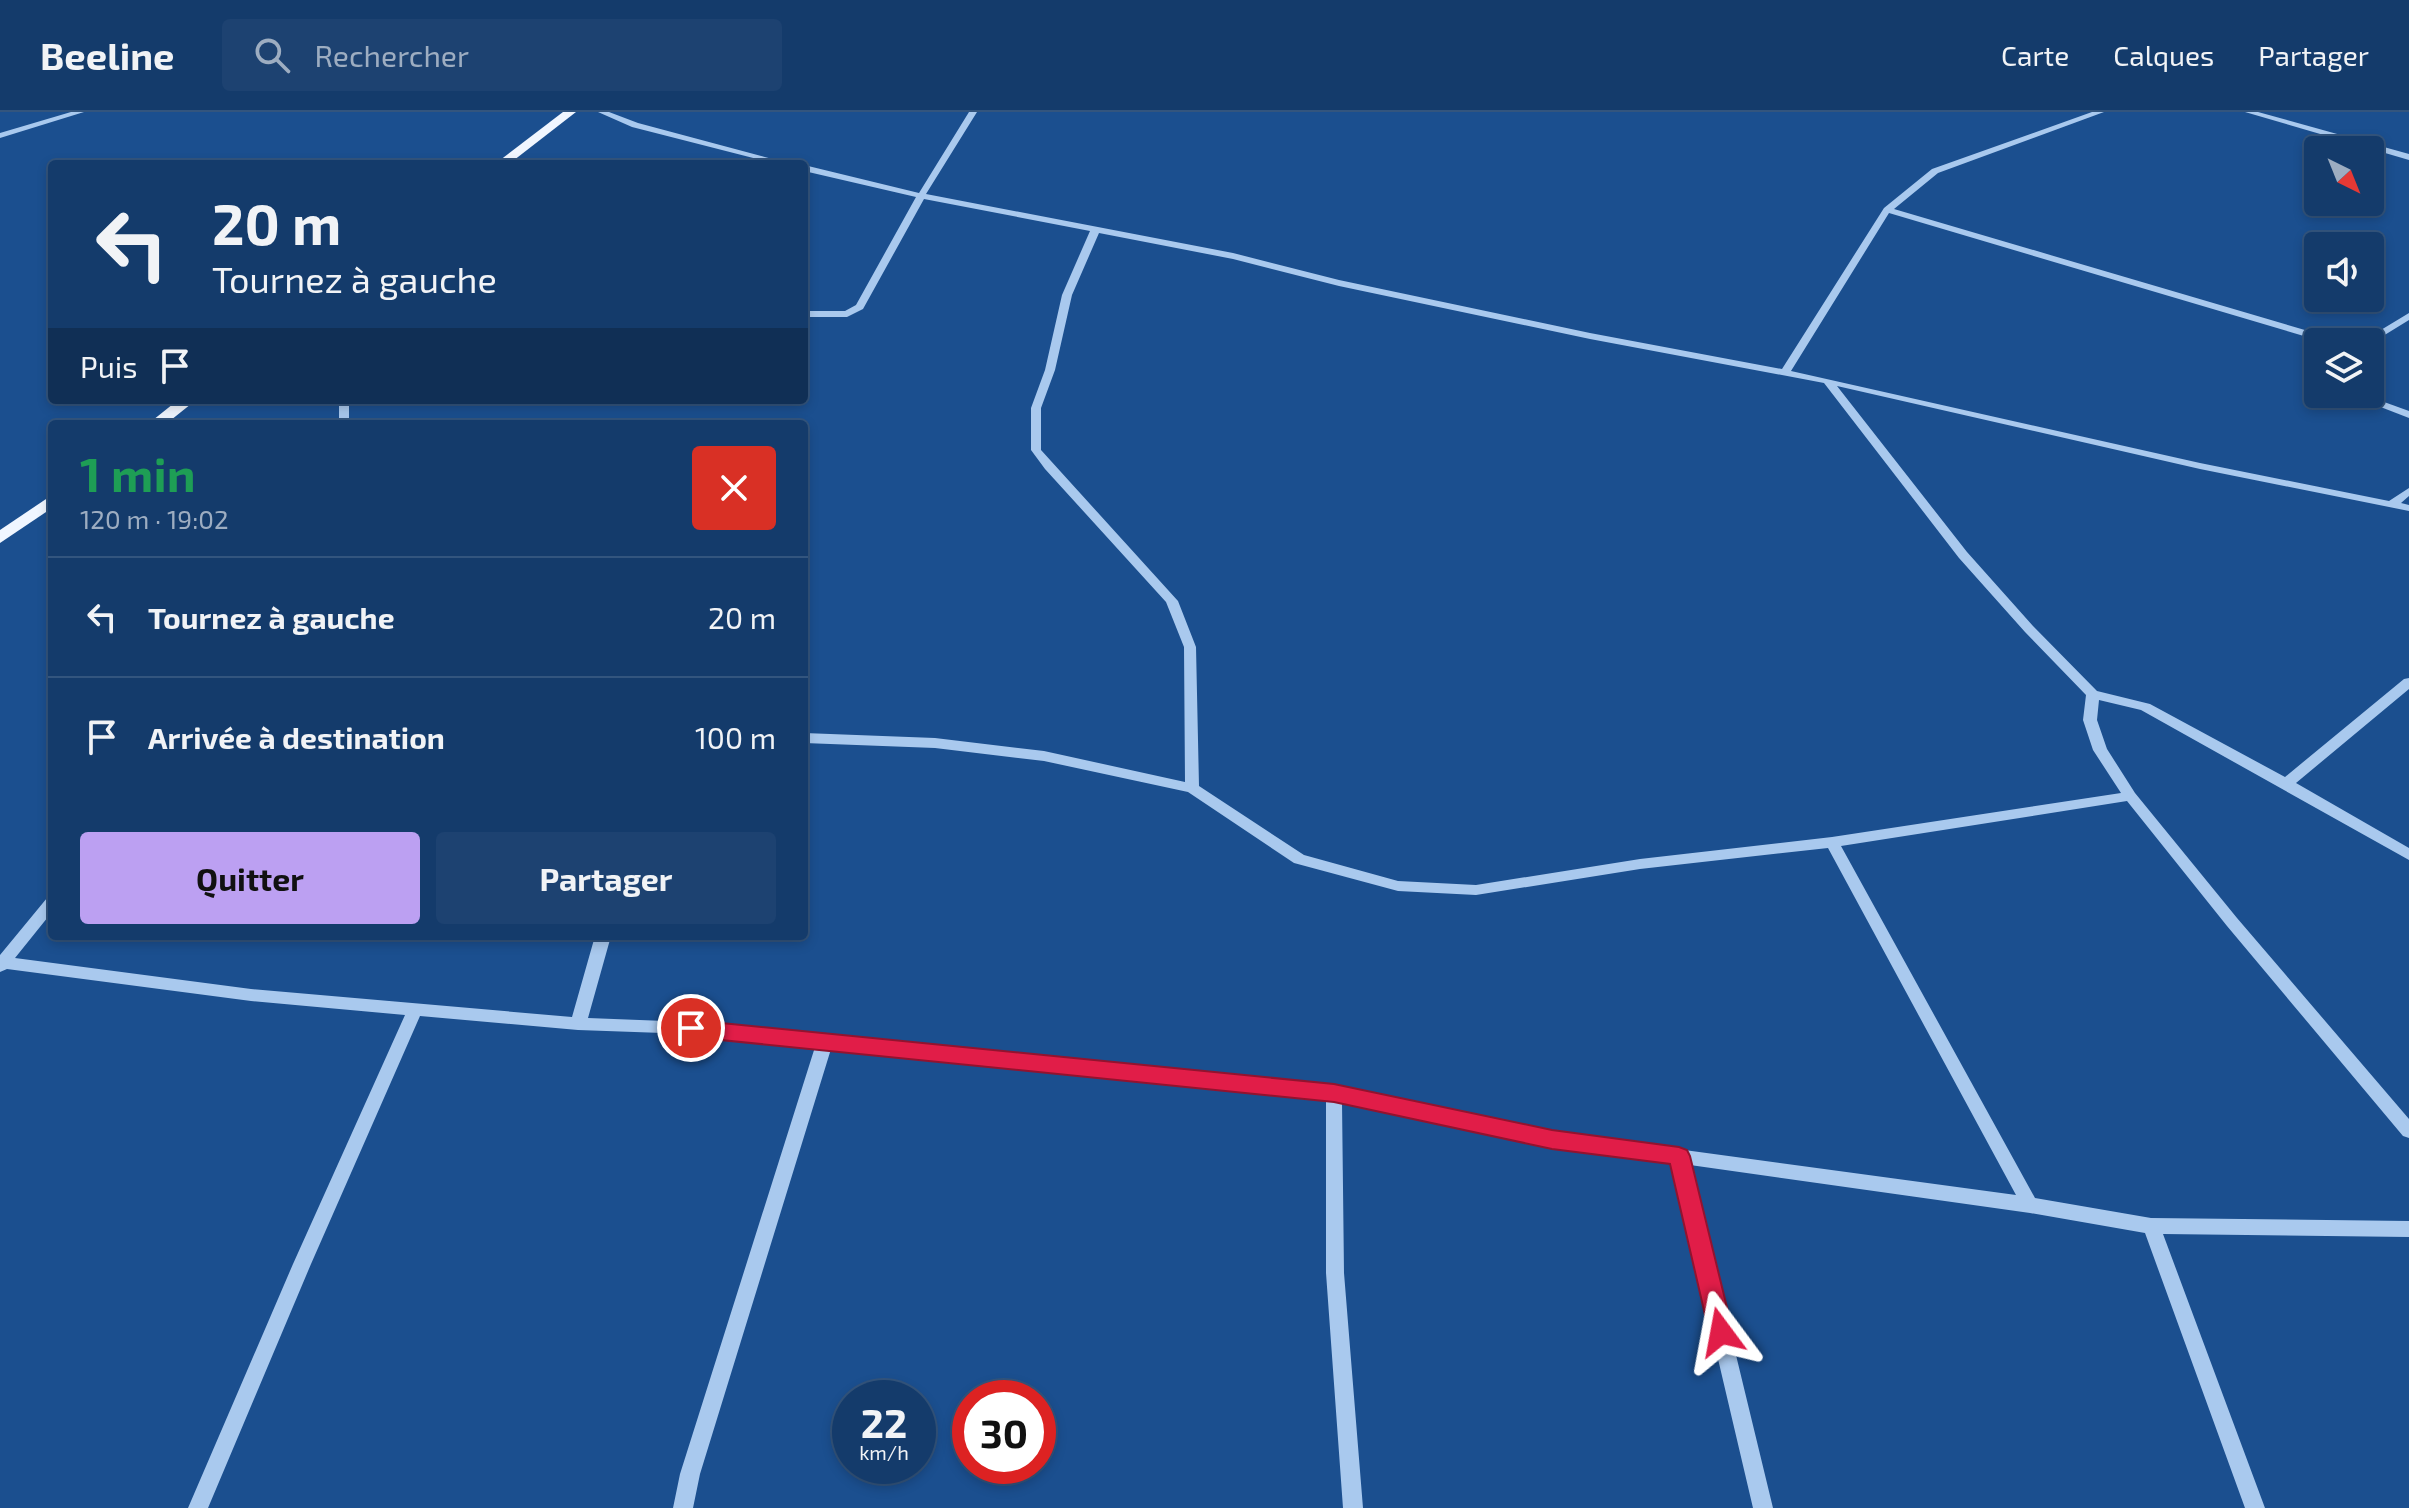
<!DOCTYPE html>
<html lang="fr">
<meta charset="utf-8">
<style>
:root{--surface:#143b6b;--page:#1d4271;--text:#f1f3f6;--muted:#9dadc1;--line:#33557e;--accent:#bca0f2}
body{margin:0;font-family:"Exo 2",sans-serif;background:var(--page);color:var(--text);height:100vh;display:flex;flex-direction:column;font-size:30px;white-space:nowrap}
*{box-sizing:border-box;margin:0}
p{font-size:26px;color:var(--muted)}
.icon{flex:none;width:44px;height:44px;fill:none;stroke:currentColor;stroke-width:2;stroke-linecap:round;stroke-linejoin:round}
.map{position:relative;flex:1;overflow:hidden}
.panel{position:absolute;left:48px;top:308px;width:760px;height:520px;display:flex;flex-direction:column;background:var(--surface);border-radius:8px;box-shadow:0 4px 12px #0003,0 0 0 2px var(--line)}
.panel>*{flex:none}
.hud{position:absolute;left:48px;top:48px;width:760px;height:244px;border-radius:8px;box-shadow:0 4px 12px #0003,0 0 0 2px var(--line);background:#143b6b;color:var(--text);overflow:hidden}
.needle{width:52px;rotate:137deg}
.controls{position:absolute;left:2304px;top:24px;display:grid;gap:16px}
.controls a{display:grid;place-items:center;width:80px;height:80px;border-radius:8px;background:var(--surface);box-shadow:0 4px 12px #0003,0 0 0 2px var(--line);font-size:40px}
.speed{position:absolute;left:832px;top:1268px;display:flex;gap:16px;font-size:40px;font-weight:700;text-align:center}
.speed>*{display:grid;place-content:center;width:104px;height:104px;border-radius:50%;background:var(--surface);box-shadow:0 4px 12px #0003,0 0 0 2px var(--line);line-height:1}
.speed small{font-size:20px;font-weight:400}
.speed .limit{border:12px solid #d22;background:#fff;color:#111}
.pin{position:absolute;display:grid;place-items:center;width:68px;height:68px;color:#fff;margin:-34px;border:4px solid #fff;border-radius:50%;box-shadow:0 2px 8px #0007}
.me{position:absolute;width:88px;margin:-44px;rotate:347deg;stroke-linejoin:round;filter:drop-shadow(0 0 6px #0008)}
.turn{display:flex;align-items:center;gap:28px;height:168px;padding:0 32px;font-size:36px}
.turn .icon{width:104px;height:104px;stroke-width:2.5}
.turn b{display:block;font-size:56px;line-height:68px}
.then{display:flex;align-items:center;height:76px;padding:0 32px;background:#0003;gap:16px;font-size:30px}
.round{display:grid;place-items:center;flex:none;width:84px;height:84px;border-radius:8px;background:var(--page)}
.overview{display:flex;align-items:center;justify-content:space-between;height:136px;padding:0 32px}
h1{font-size:48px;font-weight:700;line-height:60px;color:#1e9e55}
.action{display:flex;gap:16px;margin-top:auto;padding:16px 32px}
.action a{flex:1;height:92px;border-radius:8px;background:var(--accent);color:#111;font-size:32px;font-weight:700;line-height:92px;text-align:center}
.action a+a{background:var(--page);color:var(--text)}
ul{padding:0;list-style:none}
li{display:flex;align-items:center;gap:24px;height:120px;padding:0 32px;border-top:2px solid var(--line)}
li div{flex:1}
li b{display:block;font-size:30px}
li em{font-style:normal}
header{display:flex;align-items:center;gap:48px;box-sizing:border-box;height:112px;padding:0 40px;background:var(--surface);border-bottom:2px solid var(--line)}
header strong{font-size:38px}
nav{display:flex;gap:44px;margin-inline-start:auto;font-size:28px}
.search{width:560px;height:72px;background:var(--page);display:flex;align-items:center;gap:20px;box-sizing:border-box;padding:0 28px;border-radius:8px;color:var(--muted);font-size:30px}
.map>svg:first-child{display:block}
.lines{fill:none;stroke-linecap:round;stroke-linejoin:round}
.minor{fill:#a9c9ee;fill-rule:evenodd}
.major{fill:#f0f6ff;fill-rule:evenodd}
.route{fill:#e11d48;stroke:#92132f;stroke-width:2}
</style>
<header>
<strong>Beeline</strong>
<div class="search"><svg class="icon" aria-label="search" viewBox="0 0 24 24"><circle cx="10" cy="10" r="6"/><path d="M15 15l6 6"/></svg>Rechercher</div>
<nav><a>Carte</a><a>Calques</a><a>Partager</a></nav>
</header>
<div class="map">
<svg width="2409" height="1396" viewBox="0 0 2409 1396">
<rect width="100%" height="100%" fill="#1b4f8f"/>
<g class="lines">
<g class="minor">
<path d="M71 0H84L0 26V21Z"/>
<path d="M598 0H609L638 11 791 52H777L632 15Z"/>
<path d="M969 0H977L926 82 1233 141 1339 168 1590 221 1782 257 1884 96 1932 57 2092 0H2104L1938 61 1894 97 2339 228 2340 230H2324L1889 101 1791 259 2200 351 2389 389 2409 376V384L2401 391 2409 393V399L2200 357 1837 274 1967 440 2033 514 2097 579 2150 592 2285 665 2404 567 2409 566V577L2296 671 2409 736V748L2141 598 2099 588 2097 608 2107 637 2135 681 2237 806 2409 1007V1026L2403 1024 2227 814 2127 689 1841 734 2035 1086 2151 1106 2409 1109V1125L2163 1122 2265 1396H2245L2145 1121 2030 1101 1690 1053 1773 1396H1753L1672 1051 1552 1034 1342 990 1344 1161 1363 1396H1343L1326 1161V987L831 937 700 1362 693 1396H673L680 1362 815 935 691 922 578 918 420 904 311 1152 208 1396H188L293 1152 405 903 251 889 7 857 0 860V843L47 786 52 784V800L15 846 251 877 572 905 595 824H611L588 906 691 910 1334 974 1552 1020 2016 1083 1828 736 1640 757 1476 783 1398 779 1294 751 1188 680 1044 649 935 636 804 631V621L935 626 1044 639 1185 670 1184 535 1166 490 1045 357 1031 338V296L1045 258 1062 183 1090 119 924 87 863 197 847 205H804V199H845L856 193 916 85 804 59V53L919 81ZM1099 121 1233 147 1339 174 1590 227 1824 271 1959 446 2025 520 2086 583 2083 608 2093 638 2121 681 1832 725 1640 747 1476 773 1398 769 1304 743 1199 674 1196 535 1178 489 1041 338V296L1055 258 1072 183Z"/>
<path d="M2245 0H2258L2409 42V48Z"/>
<path d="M2409 201V208L2370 232V230H2361Z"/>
<path d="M2347 282H2362L2409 299V306Z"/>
<rect x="339" y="288" width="10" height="24"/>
</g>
<g class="major">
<path d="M563 0H576L509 52H495Z"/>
<path d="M178 288H196L166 312H148Z"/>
<path d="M52 383V396L0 431V418Z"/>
</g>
</g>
<path class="route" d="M691 908 1334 972 1552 1018 1679 1035 1687 1038 1690 1044 1733 1220 1729 1228 1721 1231 1712 1228 1709 1220 1670 1052 1552 1037 1334 990 691 925 683 922 680 916 683 911Z"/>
</svg>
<div class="controls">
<a><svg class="needle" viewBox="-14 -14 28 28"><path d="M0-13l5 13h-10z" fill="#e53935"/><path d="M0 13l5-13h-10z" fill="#9dadc1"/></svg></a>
<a><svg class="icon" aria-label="sound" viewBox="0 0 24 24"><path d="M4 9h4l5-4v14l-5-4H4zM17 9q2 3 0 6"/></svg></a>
<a><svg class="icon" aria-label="layers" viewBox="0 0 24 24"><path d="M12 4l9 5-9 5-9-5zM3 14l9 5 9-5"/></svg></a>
</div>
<div class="speed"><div>22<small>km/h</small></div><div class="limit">30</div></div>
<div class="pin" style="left:691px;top:916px;background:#d93025"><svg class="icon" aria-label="arrive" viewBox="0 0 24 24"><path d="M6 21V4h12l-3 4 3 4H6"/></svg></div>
<svg class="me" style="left:1721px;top:1220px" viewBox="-20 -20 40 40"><path d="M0-17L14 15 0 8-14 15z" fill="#e11d48" stroke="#fff" stroke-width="4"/></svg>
<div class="hud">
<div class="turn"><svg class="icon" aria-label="left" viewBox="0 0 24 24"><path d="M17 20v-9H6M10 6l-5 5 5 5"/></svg><div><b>20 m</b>Tournez à gauche</div></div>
<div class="then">Puis<svg class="icon" aria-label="arrive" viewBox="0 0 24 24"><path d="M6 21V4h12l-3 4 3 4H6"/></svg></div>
</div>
<section class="panel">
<div class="overview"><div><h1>1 min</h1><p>120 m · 19:02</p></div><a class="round" style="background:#d93025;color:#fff"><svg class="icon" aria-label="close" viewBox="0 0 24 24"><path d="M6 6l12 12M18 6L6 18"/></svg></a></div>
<ul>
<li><svg class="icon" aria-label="left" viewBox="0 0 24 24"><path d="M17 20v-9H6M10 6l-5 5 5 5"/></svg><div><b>Tournez à gauche</b></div><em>20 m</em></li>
<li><svg class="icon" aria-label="arrive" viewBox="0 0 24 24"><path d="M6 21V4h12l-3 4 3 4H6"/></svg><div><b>Arrivée à destination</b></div><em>100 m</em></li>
</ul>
<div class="action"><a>Quitter</a><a>Partager</a></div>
</section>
</div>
